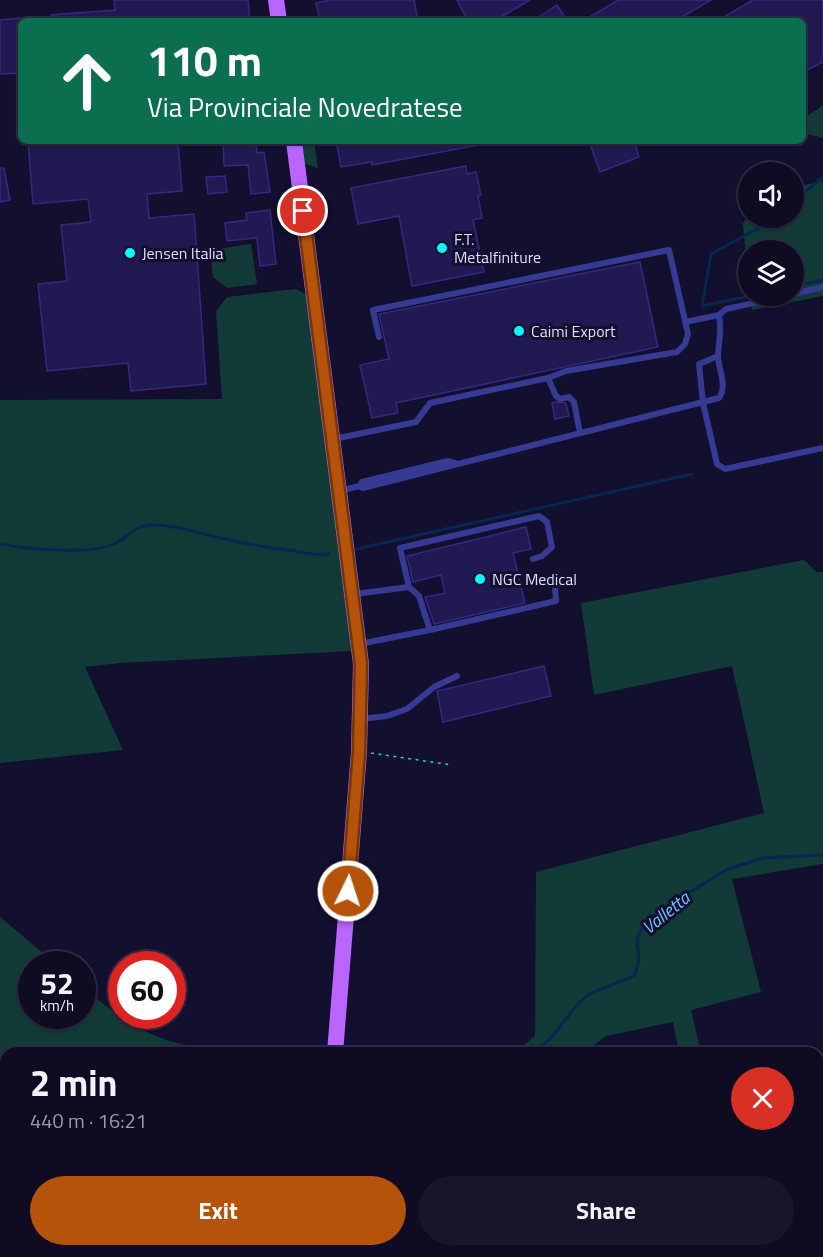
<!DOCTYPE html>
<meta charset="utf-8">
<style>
:root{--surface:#0e0b23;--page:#17142b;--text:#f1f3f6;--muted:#9b9ba6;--line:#2e2b41;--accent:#b45309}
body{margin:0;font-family:"Titillium Web",sans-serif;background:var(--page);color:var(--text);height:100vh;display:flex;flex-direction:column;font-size:22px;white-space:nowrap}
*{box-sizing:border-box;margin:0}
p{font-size:20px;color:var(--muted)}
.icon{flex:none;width:33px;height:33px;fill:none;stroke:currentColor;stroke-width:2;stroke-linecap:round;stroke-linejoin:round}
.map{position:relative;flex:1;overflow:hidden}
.side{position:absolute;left:0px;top:1047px;width:824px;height:210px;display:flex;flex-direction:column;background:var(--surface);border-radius:18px 18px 0 0;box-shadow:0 2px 4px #0004,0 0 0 2px var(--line)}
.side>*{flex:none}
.hud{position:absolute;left:18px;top:18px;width:788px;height:126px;border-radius:9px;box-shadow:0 2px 4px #0004,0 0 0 2px var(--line);background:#0b6e4f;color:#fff;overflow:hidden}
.controls{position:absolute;left:738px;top:162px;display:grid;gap:12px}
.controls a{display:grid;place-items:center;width:66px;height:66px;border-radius:50%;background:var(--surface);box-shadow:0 2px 4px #0004,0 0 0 2px var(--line);font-size:30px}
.speed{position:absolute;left:18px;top:951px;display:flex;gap:12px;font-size:30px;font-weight:700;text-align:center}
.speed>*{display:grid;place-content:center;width:78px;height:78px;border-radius:50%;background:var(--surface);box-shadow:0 2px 4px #0004,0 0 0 2px var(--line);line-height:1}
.speed small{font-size:15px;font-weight:400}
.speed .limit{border:9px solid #d22;background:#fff;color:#111}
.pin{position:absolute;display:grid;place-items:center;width:51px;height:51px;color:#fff;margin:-26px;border:3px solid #fff;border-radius:50%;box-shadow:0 2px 6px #0007}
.me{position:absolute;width:66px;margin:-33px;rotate:4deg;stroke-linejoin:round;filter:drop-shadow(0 0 4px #0008)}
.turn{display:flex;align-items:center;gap:21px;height:126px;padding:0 30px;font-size:27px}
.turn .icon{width:78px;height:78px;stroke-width:2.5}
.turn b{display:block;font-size:42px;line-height:51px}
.round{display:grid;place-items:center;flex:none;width:63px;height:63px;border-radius:32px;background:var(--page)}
.head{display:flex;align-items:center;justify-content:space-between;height:102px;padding:0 30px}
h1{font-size:36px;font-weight:700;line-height:45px}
.action{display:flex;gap:12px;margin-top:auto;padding:12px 30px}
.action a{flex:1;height:69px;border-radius:36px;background:var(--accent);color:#fff;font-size:24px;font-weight:700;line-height:69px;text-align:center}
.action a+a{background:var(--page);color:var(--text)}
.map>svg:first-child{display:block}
.green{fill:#123a36}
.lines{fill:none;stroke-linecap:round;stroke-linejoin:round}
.stream{stroke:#062752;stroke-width:3}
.building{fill:#211a52;stroke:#342980;stroke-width:1.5}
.path{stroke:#25ccb5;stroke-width:1.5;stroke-dasharray:3 4.5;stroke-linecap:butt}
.service{stroke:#363a93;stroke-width:6}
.primary{stroke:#ba65ff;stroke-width:16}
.route-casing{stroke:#753606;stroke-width:15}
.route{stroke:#b45309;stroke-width:10}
.poi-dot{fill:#0af9ff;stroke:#130f2f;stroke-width:2}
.labels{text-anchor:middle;stroke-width:6;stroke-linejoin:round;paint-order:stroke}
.poi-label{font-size:16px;fill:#dfdeff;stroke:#130f2f;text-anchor:start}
.water-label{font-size:18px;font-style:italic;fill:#6cc6ff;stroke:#130f2f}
</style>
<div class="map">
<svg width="823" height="1257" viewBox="0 0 823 1257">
<rect width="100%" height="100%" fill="#130f2f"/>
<g class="green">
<path d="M823 105V138L803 133V119Z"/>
<path d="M302 141H314L318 168 305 164Z"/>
<path d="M823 181V296L752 310 750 296H794V250H748V279L743 223 748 217 794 218V187Z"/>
<path d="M251 244 257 284 227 288 213 277 210 250Z"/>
<path d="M296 289 307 295 352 651 120 663 85 667 123 750 0 763V400L222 399 216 311 227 297Z"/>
<path d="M804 560 817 572H823V864L732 879 761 992 691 1010 701 1053H679L673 1022 606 1036 584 1053H514L535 1036 536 872 764 813 732 666 594 695 581 603Z"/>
<path d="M0 917 56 964H32V1016H82L83 987C122 1021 157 1045 210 1048 228 1049 259 1047 275 1053H6V1193L0 1195Z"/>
</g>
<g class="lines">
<g class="stream">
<path d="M794 201 823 177"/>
<path d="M794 286 823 280"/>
<path d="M750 296 702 306 711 254 762 226 773 218"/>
<path d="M0 544C27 549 89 555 114 544 130 537 132 525 153 525 173 525 193 531 212 536 237 542 262 547 288 550 306 552 310 556 329 554"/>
<path d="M356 549 692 474"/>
<path d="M532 1053C555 1040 565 1016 584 998 592 990 622 983 635 975L639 960 637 939 641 930 680 898 728 869 763 858 823 855"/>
<path d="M0 1185H6"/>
</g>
</g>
<g class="building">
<path d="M114 0H248L250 21H51V15L115 10Z"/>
<path d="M330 0H414L418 21H320L316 3Z"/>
<path d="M457 0H530L494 21H468Z"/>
<path d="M618 0H711L675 21H583Z"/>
<path d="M753 0H823V62L802 73V21H717Z"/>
<path d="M557 5 567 21H533Z"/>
<path d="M21 18V73L0 74V20Z"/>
<path d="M28 141H178L182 191 147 194 149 218 194 214 206 384 131 391 128 363 47 371 38 284 67 281 61 225 91 222 88 199 33 204Z"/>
<path d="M223 141H256L257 153 264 152 270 192 251 194 248 165 224 166Z"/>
<path d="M363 141H479V145L372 165V162L341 167 337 145Z"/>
<path d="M589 141H634L639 157 600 172Z"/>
<path d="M466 166 467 174 476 172 481 195 478 196 482 218 473 220 484 272 412 286 399 216 358 224 351 188Z"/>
<path d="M0 168H4L10 200 0 202Z"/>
<path d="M225 176 227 192 208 194 206 177Z"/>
<path d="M270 210 276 264 260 266 257 238 227 241 225 223 247 220 246 213Z"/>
<path d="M640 262 658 347 396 403 398 413 372 418 360 365 389 359 379 314Z"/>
<path d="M556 402 566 403 569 416 555 419 552 403Z"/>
<path d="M526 527 531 549 513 553 525 603 434 624 425 597 445 593 441 575 413 582 407 556Z"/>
<path d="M544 666 551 696 443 722 437 691Z"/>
</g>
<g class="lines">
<path class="path" d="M371 753 452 765"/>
<g class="service">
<path d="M794 294 823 287"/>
<path d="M719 315 726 309 786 296"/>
<path d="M718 356 699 364 703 403 717 464 725 469 823 448"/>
<path d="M548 378 556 396 560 399 569 397 574 402 580 433"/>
<path d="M334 439 416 422 430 403 548 378 566 371 677 352 685 344 688 334 669 250 373 310 379 337"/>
<path d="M359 486 362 482 448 461 455 463"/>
<path d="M340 491 359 486 363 488 719 398C728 384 718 370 718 355 719 339 722 331 719 315L685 322"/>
<path d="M355 594 409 587 400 548 539 516 547 522 552 547 542 556 533 559"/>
<path d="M430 630 556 601 555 586"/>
<path d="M359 644 430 630 419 596 409 587"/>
<path d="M361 719 387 716 407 709 434 687 457 676"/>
<path d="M0 1234 6 1229"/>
<path d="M146 1251 149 1257"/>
<path d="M262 1257 276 1251"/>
</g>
<g class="primary">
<path d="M276 0 279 21"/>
<path d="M294 141 361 664 359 752 335 1053"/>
<path d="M351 1251 352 1257"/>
</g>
</g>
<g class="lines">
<defs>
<path id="route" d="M303 211 361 664 359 752 348 891"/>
</defs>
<use href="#route" class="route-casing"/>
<use href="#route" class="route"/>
</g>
<g class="poi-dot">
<circle cx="442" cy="248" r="6"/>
<circle cx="130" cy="253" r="6"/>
<circle cx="519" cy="331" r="6"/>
<circle cx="480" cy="579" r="6"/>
</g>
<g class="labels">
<g class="poi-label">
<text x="454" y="245">F.T.<tspan x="454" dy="18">Metalfiniture</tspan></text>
<text x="142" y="259">Jensen Italia</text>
<text x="531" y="337">Caimi Export</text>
<text x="492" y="585">NGC Medical</text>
</g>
<g class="water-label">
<text transform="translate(666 913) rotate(-39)" y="6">Valletta</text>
</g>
</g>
</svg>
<div class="controls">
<a><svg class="icon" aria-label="sound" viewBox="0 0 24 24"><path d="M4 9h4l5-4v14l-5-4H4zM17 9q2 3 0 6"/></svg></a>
<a><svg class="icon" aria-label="layers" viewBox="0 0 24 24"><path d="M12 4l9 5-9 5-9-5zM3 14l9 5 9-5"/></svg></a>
</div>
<div class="speed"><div>52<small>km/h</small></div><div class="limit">60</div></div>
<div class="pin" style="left:303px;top:211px;background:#d93025"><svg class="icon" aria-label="arrive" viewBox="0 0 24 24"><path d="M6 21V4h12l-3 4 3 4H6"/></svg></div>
<svg class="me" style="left:348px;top:891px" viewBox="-20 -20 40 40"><circle r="17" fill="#b45309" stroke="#fff" stroke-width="3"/><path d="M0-11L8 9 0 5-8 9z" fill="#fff"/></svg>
<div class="hud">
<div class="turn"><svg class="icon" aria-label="ahead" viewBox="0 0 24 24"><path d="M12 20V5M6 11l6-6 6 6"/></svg><div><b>110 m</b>Via Provinciale Novedratese</div></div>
</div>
<section class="side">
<div class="head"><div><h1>2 min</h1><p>440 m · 16:21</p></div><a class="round" style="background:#d93025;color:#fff"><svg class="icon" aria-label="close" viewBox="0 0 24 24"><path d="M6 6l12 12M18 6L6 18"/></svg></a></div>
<div class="action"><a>Exit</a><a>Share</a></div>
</section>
</div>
